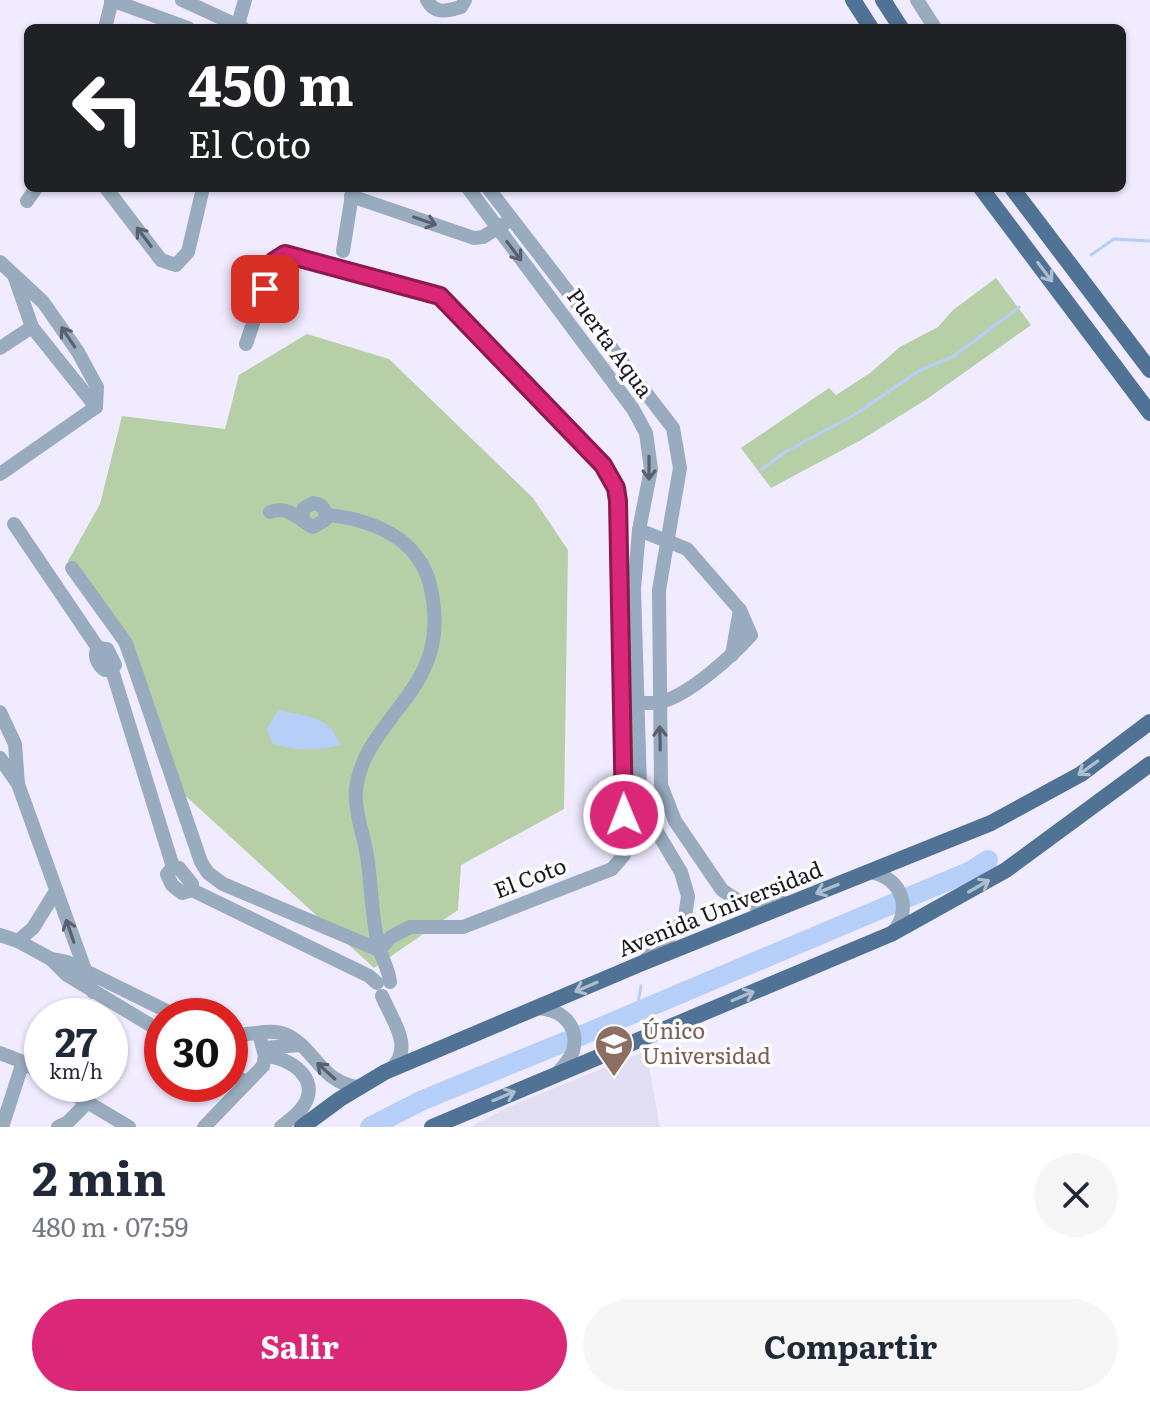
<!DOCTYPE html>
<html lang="es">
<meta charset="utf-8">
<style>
:root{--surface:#fff;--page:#f6f6f7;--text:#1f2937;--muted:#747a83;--accent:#db2777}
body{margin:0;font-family:Literata,serif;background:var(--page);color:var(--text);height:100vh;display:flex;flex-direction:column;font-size:30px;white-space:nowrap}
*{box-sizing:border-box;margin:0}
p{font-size:26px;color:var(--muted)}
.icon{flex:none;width:44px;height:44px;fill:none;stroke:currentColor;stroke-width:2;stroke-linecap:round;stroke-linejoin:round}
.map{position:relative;height:1127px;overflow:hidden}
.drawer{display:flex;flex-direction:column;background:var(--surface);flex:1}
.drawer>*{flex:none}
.guide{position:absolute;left:24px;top:24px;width:1102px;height:168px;border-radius:12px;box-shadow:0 2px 6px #0004;background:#202124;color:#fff;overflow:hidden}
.speed{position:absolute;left:24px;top:998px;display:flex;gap:16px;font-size:40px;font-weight:700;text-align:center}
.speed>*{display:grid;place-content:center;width:104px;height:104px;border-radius:50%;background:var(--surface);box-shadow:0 2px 6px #0004;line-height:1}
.speed small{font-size:20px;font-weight:400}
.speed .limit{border:12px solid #d22;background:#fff;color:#111}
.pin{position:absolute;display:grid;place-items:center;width:68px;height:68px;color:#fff;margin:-34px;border-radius:16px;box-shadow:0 4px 12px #0006}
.me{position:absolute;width:88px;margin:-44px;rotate:359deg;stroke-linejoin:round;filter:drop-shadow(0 0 6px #0008)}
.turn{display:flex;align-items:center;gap:28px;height:168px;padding:0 32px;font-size:36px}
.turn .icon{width:104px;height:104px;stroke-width:2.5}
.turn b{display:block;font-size:56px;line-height:68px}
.round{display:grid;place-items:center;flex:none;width:84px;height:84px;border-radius:42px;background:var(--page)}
.headline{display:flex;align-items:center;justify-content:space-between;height:136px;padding:0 32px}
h1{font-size:48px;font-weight:700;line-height:60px}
.action{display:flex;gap:16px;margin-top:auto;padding:16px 32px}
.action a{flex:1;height:92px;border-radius:48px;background:var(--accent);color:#fff;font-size:32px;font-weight:700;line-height:92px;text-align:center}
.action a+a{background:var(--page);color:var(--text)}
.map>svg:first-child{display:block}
.education{fill:#e1ddf3}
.green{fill:#b6cfa7}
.water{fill:#b5cff8}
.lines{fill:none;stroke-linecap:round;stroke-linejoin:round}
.stream{stroke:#b5cff8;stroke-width:3}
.river{stroke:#b5cff8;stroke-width:20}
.minor{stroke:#98abbf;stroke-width:14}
.major{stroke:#507295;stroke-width:16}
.oneway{stroke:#586070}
.oneway2{stroke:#afbece}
.route-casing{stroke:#8e194d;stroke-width:20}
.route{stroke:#db2777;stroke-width:14}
.labels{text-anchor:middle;stroke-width:7;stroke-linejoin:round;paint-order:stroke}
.street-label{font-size:22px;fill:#191621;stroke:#fcfcfc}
.education-label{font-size:22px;fill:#785e54;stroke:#fcfcfc;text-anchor:start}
</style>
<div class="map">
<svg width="1150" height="1127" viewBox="0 0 1150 1127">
<rect width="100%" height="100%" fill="#f0ebff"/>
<path class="education" d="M646 1051 660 1127H471L510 1106Z"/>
<g class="green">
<path d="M996 278 1031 325 927 399 861 440 771 488 741 448 829 388 836 395 870 373 900 347 938 327 953 310Z"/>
<path d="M307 334 389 359 533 498 568 550 564 809 461 865 458 910 374 968 168 780 118 643 68 561 100 504 122 416 225 429 239 375Z"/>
</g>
<path class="water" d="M278 710C306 717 329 714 340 745 320 751 291 751 272 743L267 729Z"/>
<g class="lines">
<g class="stream">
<path d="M1091 255 1114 239 1150 241"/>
<path d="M761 470 785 452 854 415 919 371 954 356 1019 307"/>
<path d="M636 1014 641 986"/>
</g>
<g class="river">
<path d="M909 897 971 871 988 860"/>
<path d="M580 1036 897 902"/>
<path d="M370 1127 423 1100 567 1041"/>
</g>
<g class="minor">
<path d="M111 0 188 28"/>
<path d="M182 0 243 28"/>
<path d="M427 0C435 15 446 11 461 7L465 0"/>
<path d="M917 0 935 28"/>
<path d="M105 28 112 0"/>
<path d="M237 28 245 0"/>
<path d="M106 188 161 260 176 265 188 252 203 188"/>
<path d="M468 188 633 409 646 433 651 469 639 530 634 589 640 787 657 832 681 872 688 896 685 917 674 932 644 961"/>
<path d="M488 188 673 428 680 468 659 590 661 785 675 821 722 890 737 900 758 905 784 903"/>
<path d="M351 196 474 238 483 237 504 224"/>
<path d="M27 201 36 188"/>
<path d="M343 251 353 188"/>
<path d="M0 262 43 302 78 352 97 387 96 407"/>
<path d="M15 278 32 327 96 407"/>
<path d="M0 348 32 327"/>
<path d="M0 474 96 407"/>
<path d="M270 512C290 505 298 520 313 527L325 520C327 510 322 504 313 503L304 508 302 518"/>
<path d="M326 515C358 517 398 530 417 557 429 573 432 590 434 609 443 693 363 721 356 790 354 811 364 835 367 856 372 886 371 918 379 947 382 959 389 970 390 982"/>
<path d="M14 524 98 648 107 649 115 665 112 670 173 867"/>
<path d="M72 568 126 643 201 862 208 873 223 884 379 950 391 937 410 927H463L612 869 624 855V846L618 501 616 488 603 465 440 296 285 254 277 257 274 261 246 344"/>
<path d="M98 648C93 656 98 665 105 670H112"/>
<path d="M732 655 740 610"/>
<path d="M638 703C646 703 655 704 664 701 691 693 732 656 751 635L740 610 687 549 639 530"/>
<path d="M0 712 15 744 18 784"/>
<path d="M0 758 18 784 93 992"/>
<path d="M173 867 167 874 172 885 182 893 192 890"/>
<path d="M173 867 179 868 192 884V890"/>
<path d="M870 872C902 877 914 911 891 934"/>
<path d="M192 890 369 976 377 983"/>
<path d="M0 935 18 941 51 959 67 962 177 1016"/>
<path d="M18 941 33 928 56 891"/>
<path d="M51 959 67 975 162 1032"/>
<path d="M382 996C393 1022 415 1048 390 1070"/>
<path d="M537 1008C561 1009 580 1025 573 1051 570 1060 563 1066 558 1073"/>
<path d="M230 1034C248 1037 270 1027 287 1035 314 1047 321 1083 358 1087"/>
<path d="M264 1048 299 1045"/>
<path d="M0 1053 23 1062 42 1074"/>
<path d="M265 1056C289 1057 321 1078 304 1105 299 1114 289 1120 281 1127"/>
<path d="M230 1073 246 1082"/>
<path d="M57 1084 129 1127"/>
<path d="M2 1127 23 1062"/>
<path d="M58 1127 68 1122 87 1103"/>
<path d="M204 1127 263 1066 265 1056 259 1034"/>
</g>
<g class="major">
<path d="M853 0 871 28"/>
<path d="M883 0 901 28"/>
<path d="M981 188 1150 413"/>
<path d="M1012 188 1150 370"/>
<path d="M302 1127 340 1099 385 1072 640 964 991 823 1081 774 1150 722"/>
<path d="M432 1127 891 934 1006 870 1150 764"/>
</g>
</g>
<defs><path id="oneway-shaft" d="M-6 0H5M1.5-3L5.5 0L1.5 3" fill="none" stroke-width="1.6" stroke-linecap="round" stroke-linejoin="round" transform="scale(2)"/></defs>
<g class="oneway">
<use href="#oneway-shaft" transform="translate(425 221) rotate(19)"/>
<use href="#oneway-shaft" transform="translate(144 237) rotate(-127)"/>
<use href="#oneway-shaft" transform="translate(514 251) rotate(53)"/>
<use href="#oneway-shaft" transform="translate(68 337) rotate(-124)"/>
<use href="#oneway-shaft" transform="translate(649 468) rotate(90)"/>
<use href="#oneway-shaft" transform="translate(660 738) rotate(-91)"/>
<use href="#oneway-shaft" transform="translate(70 931) rotate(-109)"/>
<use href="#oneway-shaft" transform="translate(326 1071) rotate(-138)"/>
</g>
<g class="oneway2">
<use href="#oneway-shaft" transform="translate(1045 272) rotate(53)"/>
<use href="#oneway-shaft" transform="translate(1088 768) rotate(144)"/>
<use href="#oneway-shaft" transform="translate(979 886) rotate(-30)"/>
<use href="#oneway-shaft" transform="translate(827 889) rotate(158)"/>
<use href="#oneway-shaft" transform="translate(586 987) rotate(157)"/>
<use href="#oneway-shaft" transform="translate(743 996) rotate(-23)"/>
<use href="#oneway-shaft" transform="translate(504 1096) rotate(-23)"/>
</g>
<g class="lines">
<defs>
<path id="route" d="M265 289 274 261 285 254 440 296 603 465 616 488 618 501 624 815"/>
</defs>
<use href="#route" class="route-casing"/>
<use href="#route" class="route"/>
</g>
<defs>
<symbol id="university-pin" viewBox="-11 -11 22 30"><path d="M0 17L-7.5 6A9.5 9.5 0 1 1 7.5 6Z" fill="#8d6e63" stroke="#fcfcfc"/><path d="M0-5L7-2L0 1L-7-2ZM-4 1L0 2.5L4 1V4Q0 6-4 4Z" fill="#fff"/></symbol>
</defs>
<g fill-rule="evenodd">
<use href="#university-pin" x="592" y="1022" width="44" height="60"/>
</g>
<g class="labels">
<g class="street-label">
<text transform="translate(610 343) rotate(54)" y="8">Puerta Aqua</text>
<text transform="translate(530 878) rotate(-21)" y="8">El Coto</text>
<text transform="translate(720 909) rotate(-22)" y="8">Avenida Universidad</text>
</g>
<g class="education-label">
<text x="642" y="1039">Único<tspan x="642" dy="25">Universidad</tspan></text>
</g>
</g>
</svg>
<div class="speed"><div>27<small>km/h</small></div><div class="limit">30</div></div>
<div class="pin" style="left:265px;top:289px;background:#d93025"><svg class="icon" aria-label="arrive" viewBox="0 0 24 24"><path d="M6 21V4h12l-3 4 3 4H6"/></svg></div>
<svg class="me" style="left:624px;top:815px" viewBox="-20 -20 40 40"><circle r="17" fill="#db2777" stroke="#fff" stroke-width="3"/><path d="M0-11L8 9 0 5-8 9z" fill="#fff"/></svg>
<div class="guide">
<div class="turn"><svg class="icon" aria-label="left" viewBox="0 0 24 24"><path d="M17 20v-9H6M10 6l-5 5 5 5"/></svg><div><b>450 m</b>El Coto</div></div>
</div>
</div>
<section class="drawer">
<div class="headline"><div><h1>2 min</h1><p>480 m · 07:59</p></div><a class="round"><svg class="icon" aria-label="close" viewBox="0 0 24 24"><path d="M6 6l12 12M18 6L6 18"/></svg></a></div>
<div class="action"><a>Salir</a><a>Compartir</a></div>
</section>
